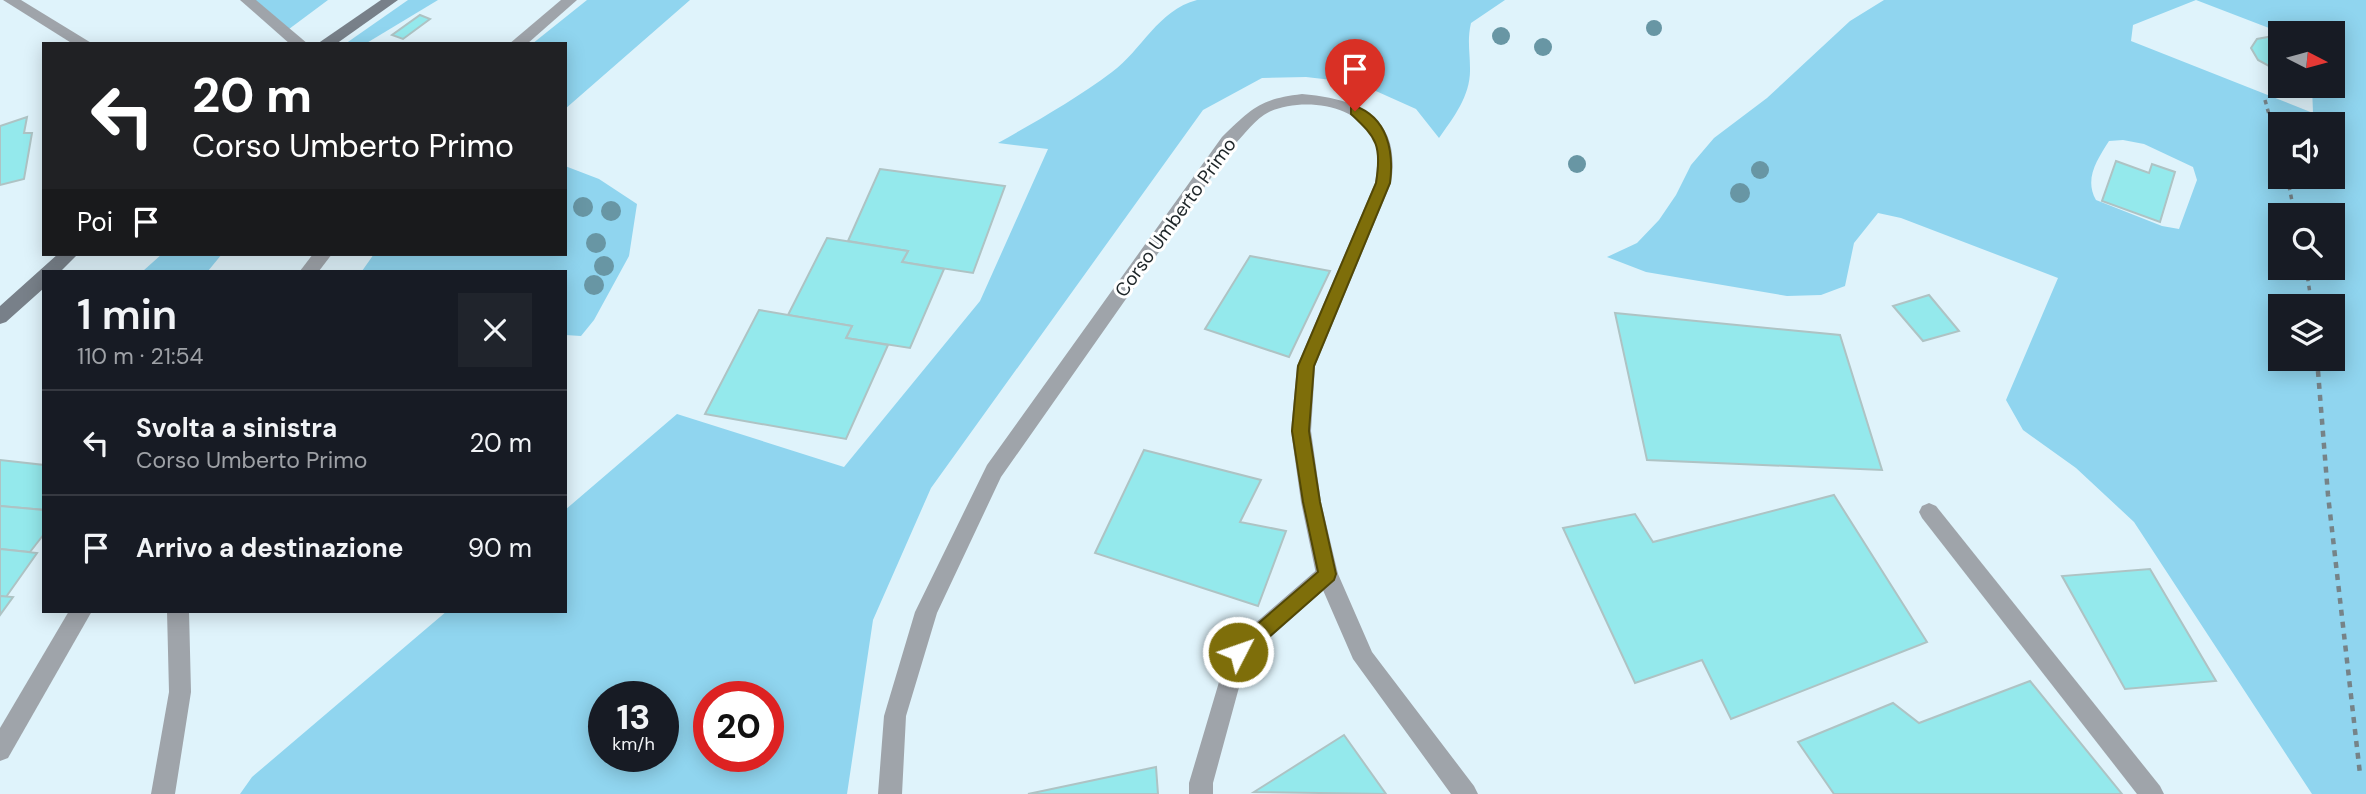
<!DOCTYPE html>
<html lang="it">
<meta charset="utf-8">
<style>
:root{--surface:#171b24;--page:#20242c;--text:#f1f3f6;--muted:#9ea1a6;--line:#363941}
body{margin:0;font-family:"DM Sans",sans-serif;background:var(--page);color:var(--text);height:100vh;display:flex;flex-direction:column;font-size:26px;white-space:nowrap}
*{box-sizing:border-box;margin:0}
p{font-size:23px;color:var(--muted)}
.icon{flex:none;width:38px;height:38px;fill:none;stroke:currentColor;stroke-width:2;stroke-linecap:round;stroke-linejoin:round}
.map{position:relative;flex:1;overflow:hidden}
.details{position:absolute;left:42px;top:270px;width:525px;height:343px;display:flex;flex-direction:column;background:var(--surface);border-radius:0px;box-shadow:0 4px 18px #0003}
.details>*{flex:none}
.top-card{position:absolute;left:42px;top:42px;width:525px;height:214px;border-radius:0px;box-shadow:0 4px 18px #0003;background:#202124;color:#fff;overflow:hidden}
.needle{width:46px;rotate:96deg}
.controls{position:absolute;left:2268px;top:21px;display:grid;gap:14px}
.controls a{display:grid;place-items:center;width:77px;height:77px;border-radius:0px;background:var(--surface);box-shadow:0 4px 18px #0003;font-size:35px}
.speed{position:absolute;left:588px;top:681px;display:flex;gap:14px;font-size:35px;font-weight:700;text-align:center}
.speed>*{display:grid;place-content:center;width:91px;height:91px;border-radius:50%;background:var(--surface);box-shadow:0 4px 18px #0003;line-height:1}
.speed small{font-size:18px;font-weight:400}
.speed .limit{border:10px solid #d22;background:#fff;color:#111}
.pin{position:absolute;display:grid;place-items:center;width:60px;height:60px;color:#fff;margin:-72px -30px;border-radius:50% 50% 50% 0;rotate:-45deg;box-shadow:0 0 7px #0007}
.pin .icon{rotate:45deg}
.me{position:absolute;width:77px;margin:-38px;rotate:49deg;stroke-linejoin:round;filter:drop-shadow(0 0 5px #0008)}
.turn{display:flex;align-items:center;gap:24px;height:147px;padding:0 35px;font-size:32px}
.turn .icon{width:91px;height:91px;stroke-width:2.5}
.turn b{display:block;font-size:49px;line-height:60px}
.then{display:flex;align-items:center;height:66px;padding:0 35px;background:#0003;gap:14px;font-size:26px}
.round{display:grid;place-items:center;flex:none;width:74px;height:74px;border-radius:0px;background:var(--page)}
.headline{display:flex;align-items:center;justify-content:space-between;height:119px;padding:0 35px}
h1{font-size:42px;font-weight:600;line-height:52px}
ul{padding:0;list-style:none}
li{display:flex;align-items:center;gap:21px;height:105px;padding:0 35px;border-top:2px solid var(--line)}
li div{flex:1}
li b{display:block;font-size:26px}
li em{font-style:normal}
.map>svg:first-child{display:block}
.green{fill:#90d5ef;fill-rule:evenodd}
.building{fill:#94e9ec;stroke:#aec3c4;stroke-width:2}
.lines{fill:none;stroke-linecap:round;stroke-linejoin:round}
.path-far1{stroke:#768388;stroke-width:3.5;stroke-dasharray:4.5 4.5;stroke-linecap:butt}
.path{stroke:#768388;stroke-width:4.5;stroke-dasharray:6 6;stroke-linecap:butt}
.service{fill:#9fa4aa;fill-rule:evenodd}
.minor{fill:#9fa4aa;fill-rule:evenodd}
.tertiary{fill:#9fa4aa;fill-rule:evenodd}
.secondary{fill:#788089;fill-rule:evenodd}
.tree{fill:#6896a4}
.route{fill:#7e6e0a;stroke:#524806;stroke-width:2}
.labels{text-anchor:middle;stroke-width:6;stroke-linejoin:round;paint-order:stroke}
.street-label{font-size:19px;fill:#1d2528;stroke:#fff}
</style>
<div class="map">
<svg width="2366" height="794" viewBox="0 0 2366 794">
<rect width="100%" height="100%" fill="#dff3fb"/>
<g class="green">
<path d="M255 0H328L289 29Z"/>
<path d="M408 0H438L365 44H345Z"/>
<path d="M587 0H690L565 109V44H532Z"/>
<path d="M1197 0H1505L1471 23C1467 40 1470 52 1470 68 1471 95 1454 117 1439 138L1416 109 1358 83 1306 77 1262 78 1203 110 931 488 873 620 847 794H240L252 777 447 611H565V510L677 414 844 467 980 301 1048 149 998 143C1037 121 1076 99 1112 72 1142 50 1158 10 1197 0ZM604 696H663V756H604ZM768 696V756H709V696Z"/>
<path d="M1884 0H2366V794H2312L2134 522 2076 468 2023 430 2006 400 2058 278 1901 218 1878 213 1854 243 1845 286 1821 295 1787 296 1646 272 1607 257 1637 243 1659 220 1676 195 1691 165 1714 138 1767 98 1850 21ZM2196 0 2282 33H2333V86H2312L2313 113 2131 41 2133 25ZM2333 124V177H2280V124ZM2123 140 2144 144 2193 167 2197 180 2179 229 2162 226 2096 200C2084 179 2097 160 2109 141ZM2280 215H2333V268H2280ZM2280 306H2333V359H2280Z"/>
<path d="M565 166 599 179 637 204 629 256 594 320 581 336 565 335V271H362L374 254H565Z"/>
<path d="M162 254H222L208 271H143Z"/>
</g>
<g class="building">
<path d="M420 15 430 19 403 39 392 35Z"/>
<path d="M2273 36 2280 37V72L2258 60 2251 48 2257 39Z"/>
<path d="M27 117 24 133H32L24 179 0 185V126Z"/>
<path d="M2116 161 2149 173 2152 164 2175 172 2160 222 2102 201Z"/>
<path d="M880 169 1005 186 973 273 902 262 908 251 848 241Z"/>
<path d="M827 238 908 251 902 262 944 269 910 348 846 338 852 326 788 315Z"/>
<path d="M1250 256 1330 271 1289 357 1205 329Z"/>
<path d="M1929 295 1959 331 1923 341 1893 306Z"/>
<path d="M759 310 852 326 846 338 888 345 846 439 705 414Z"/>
<path d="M1615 313 1840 335 1882 470 1647 460Z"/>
<path d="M1144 450 1261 480 1240 522 1286 531 1258 606 1095 553Z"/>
<path d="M0 460 44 465V510L0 506Z"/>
<path d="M1834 495 1927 642 1731 719 1702 660 1635 683 1563 528 1635 514 1653 542Z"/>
<path d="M0 506 44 510V534L30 552 0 549Z"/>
<path d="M0 549 37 553 6 597 0 596Z"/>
<path d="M2150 569 2216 681 2125 689 2062 576Z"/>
<path d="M0 596 13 597 0 615Z"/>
<path d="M2030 681 2122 794H1834L1798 742 1893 703 1919 723Z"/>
<path d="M1344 735 1386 794 1254 792Z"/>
<path d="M1156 767 1158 794H1028Z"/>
</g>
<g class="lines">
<g class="path-far1">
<path d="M2265 100 2280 154"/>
<path d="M2287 177 2295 215"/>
<path d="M2306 268 2312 306"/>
</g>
<path class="path" d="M2317 359 2328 495 2360 774"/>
<g class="service">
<path d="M240 0H256L308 44H290Z"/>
<path d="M1327 565 1334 567 1338 574 1334 581 1247 658 1213 783V794H1189V783L1230 645 1320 567Z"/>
</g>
<g class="minor">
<path d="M561 0H577L527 44H509Z"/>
<path d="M1302 94C1359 99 1402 117 1391 183L1315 366 1311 431 1321 502 1338 574 1372 652 1474 786 1478 794H1451L1353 659 1316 574 1301 502 1291 431 1297 366 1375 183C1377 170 1380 147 1372 135 1352 103 1301 98 1269 112 1256 118 1244 135 1234 145L1001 477 937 613 906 716 902 794H878L884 716 915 612 987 465 1222 137C1252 108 1260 99 1302 94Z"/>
<path d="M313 254H332L319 271H300Z"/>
<path d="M1929 503 1936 506 2160 786 2164 794H2137L1922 518 1919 512 1922 506Z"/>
<path d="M69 611H92L8 758 0 761V728Z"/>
<path d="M167 611H189L191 692 175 794H151L169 692Z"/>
</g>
<path class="tertiary" d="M3 0H21L93 44H73Z"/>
<g class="secondary">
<path d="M381 0H398L336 44H317Z"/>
<path d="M58 254H78L61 271H44V288L6 322 0 324V306Z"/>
</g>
</g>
<g class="tree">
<circle cx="1654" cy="28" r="8"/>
<circle cx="1501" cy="36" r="9"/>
<circle cx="1543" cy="47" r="9"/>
<circle cx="1577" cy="164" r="9"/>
<circle cx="1760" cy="170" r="9"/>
<circle cx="1740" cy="193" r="10"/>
<circle cx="583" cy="207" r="10"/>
<circle cx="611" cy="211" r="10"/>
<circle cx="596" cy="243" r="10"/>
<circle cx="604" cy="266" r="10"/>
<circle cx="594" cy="285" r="10"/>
</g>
<path class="route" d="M1355 106C1388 118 1394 152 1390 183L1314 366 1309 431 1320 502 1336 574 1334 580 1245 658 1238 660 1232 658 1229 652 1232 646 1318 572 1303 502 1292 431 1298 366 1376 183C1382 146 1377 138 1351 114V107Z"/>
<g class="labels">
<g class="street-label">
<text transform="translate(1175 217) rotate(-54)" y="7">Corso Umberto Primo</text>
</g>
</g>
</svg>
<div class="controls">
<a><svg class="needle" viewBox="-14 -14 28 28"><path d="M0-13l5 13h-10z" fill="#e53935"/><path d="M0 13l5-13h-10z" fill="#9ea1a6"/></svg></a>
<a><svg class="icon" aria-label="sound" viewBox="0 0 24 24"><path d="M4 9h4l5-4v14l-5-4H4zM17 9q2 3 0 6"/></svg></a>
<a><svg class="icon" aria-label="search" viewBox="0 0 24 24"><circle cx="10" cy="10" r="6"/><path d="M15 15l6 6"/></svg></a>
<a><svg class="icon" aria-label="layers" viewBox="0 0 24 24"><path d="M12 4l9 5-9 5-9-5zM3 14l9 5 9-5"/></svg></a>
</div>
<div class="speed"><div>13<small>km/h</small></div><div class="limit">20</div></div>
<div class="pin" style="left:1355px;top:111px;background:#d93025"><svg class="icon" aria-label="arrive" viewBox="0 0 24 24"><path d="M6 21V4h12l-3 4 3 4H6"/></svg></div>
<svg class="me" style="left:1238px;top:652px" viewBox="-20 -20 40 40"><circle r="17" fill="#7e6e0a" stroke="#fff" stroke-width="3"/><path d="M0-11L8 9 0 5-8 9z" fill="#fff"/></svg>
<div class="top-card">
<div class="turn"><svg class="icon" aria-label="left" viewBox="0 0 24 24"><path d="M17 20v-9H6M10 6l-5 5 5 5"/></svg><div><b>20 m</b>Corso Umberto Primo</div></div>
<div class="then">Poi<svg class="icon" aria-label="arrive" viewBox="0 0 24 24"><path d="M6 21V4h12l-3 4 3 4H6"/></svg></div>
</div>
<section class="details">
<div class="headline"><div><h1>1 min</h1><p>110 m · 21:54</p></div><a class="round"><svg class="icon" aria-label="close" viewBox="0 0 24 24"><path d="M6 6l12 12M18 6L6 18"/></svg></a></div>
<ul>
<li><svg class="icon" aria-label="left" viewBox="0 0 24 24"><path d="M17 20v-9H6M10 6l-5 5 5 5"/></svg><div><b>Svolta a sinistra</b><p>Corso Umberto Primo</p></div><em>20 m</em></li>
<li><svg class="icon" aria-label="arrive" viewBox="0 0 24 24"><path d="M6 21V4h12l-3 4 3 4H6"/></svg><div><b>Arrivo a destinazione</b></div><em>90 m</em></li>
</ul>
</section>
</div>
